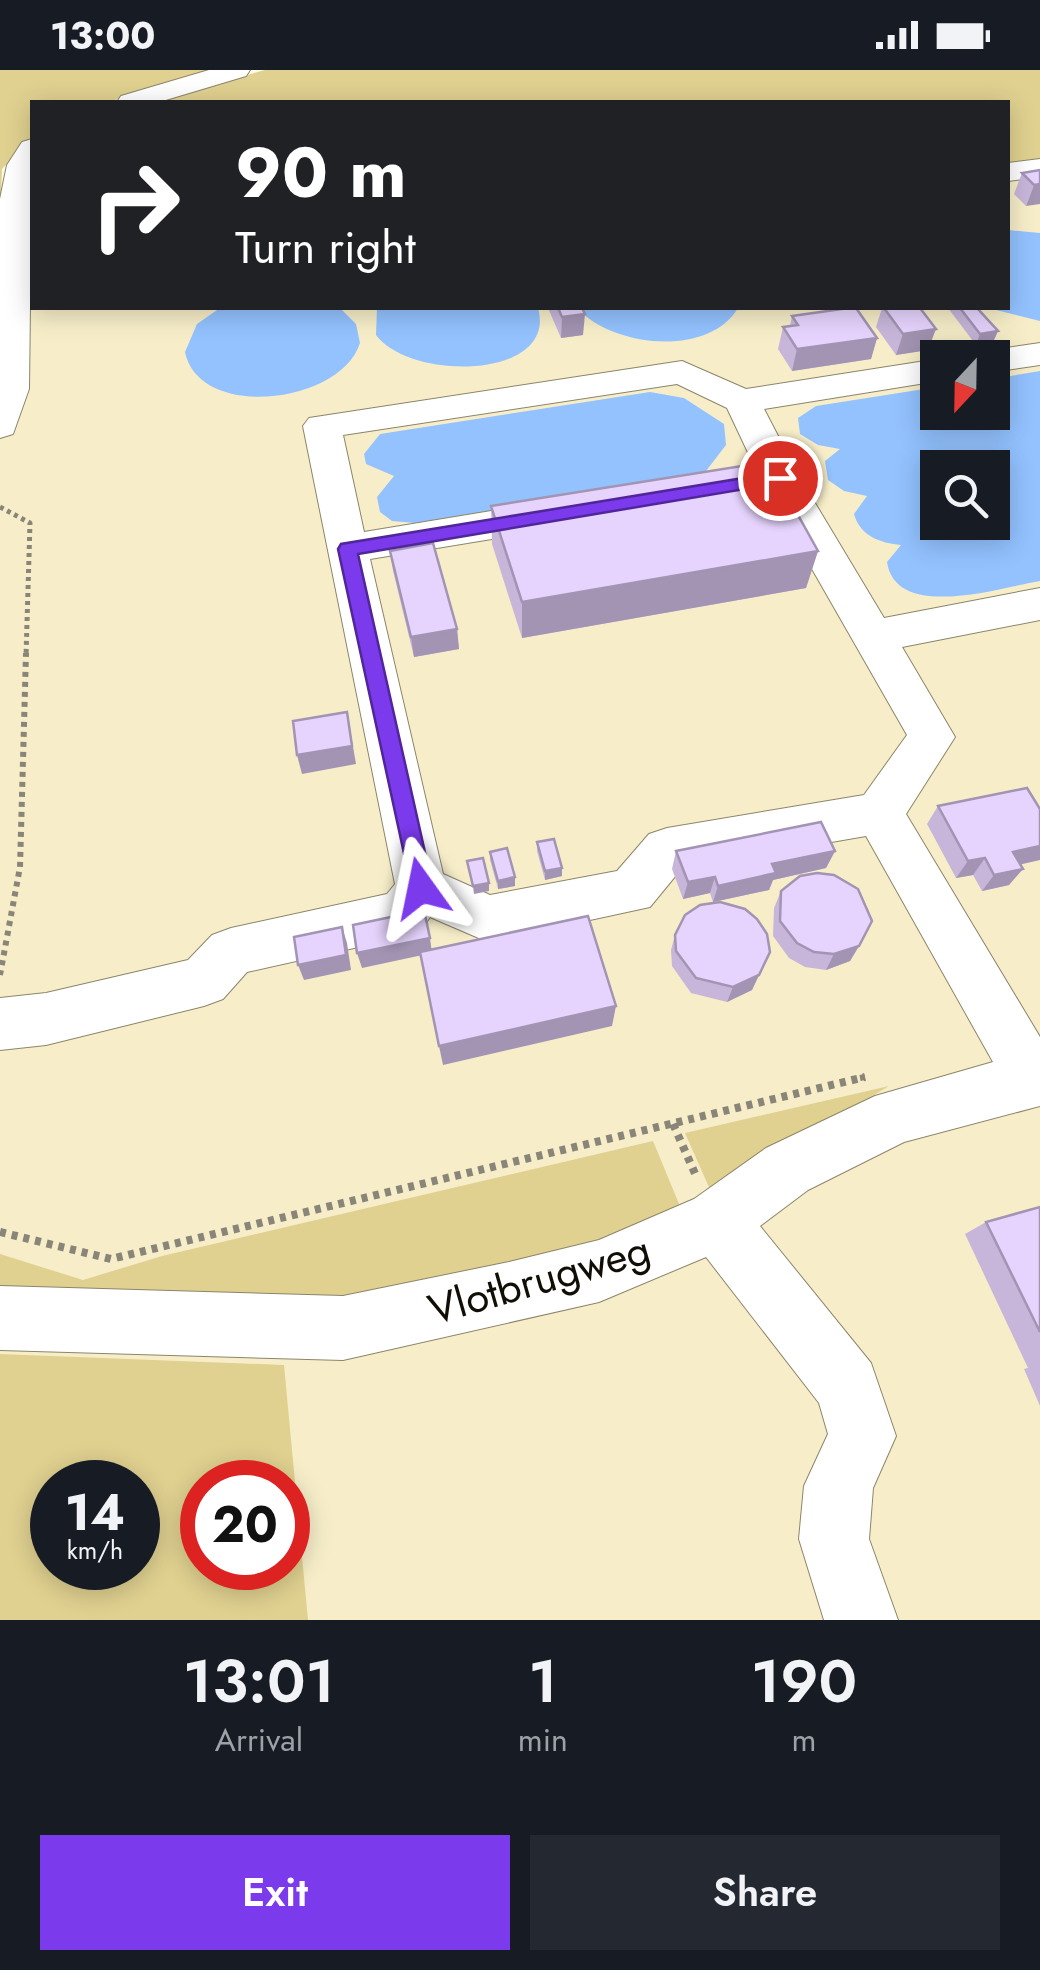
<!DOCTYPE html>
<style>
:root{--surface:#171b24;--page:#242831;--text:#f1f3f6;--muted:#9ea1a6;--accent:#7c3aed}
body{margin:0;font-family:Jost,sans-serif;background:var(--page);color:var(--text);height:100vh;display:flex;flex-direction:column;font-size:38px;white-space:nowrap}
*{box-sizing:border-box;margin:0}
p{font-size:32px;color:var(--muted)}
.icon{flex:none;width:55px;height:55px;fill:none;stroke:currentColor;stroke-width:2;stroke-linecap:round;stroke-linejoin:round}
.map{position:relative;height:1550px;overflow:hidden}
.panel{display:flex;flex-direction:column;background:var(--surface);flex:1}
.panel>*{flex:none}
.top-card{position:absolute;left:30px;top:30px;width:980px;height:210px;border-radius:0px;box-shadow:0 5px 25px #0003;background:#202124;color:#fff;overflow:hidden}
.needle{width:65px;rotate:202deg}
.buttons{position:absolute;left:920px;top:270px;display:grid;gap:20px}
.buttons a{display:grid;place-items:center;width:90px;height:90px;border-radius:0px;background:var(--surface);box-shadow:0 5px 25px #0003;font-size:50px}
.speed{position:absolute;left:30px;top:1390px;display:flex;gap:20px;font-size:50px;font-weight:700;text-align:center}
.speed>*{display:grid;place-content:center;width:130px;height:130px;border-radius:50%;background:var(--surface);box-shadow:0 5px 25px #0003;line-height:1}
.speed small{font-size:25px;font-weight:400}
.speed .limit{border:15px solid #d22;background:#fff;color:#111}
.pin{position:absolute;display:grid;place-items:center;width:85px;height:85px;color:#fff;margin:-42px;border:5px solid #fff;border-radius:50%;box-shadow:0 2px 10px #0007}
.me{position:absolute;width:110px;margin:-55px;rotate:348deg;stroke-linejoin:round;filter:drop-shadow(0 0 8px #0008)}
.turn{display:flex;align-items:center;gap:35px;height:210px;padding:0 40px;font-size:45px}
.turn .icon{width:130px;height:130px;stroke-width:2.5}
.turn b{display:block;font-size:70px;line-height:85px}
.eta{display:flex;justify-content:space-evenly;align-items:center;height:170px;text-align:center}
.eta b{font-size:60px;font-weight:600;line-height:70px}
.cta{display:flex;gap:20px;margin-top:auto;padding:20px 40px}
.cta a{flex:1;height:115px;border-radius:0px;background:var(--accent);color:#fff;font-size:40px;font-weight:600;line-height:115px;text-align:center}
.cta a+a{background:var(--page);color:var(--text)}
.status{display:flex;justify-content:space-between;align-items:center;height:70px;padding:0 50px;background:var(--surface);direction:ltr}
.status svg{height:28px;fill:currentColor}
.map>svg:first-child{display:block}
.built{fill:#f7eec9;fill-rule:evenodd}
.green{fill:#e0d190;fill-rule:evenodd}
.water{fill:#93c2ff;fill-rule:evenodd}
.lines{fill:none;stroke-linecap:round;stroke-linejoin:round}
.minor-casing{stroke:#8b856a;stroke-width:2}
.path-far2{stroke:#898679;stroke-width:5;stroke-dasharray:4 4;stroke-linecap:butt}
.path-far1{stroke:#898679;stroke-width:6;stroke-dasharray:5 5;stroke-linecap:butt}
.path{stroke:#898679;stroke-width:8;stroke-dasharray:6 6;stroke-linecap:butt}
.minor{fill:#fff;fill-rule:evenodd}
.wall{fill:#c7b6da}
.shaded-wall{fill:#a294b2}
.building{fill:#e7d4fe;stroke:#a294b2;stroke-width:2.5}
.route{fill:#7c3aed;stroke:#51269a;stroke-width:2.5}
.labels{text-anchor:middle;stroke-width:9;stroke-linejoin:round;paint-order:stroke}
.near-street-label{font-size:42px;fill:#100e05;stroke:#fff}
</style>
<div class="status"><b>13:00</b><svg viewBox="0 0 49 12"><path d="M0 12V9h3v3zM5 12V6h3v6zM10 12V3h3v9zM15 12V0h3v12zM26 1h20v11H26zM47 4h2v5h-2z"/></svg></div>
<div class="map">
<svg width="1040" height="1550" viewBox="0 0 1040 1550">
<rect width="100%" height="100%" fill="#fefae8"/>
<path class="built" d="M1040 8V1550H0V118L32 115V238H1008V32ZM938 288H992V342H938ZM938 398H992V452H938ZM52 1412H138V1498H52ZM202 1412H288V1498H202Z"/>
<g class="green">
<path d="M0 0H214L108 32H32V66L2 99 0 148Z"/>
<path d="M265 0H1040V96L1008 100V32H152Z"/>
<path d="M889 1016 712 1124 685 1063Z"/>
<path d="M653 1071 682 1141 630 1167 350 1235 0 1224V1184L83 1210 162 1186Z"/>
<path d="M0 1284 284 1295 308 1550H0ZM52 1412H138V1498H52ZM202 1412H288V1498H202Z"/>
</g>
<g class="water">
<path d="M1008 160 1040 163V251L988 238H1008Z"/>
<path d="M220 238H340L356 254 360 273C341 334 199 351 185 282L197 254Z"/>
<path d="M377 238H538C558 309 411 312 376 265Z"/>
<path d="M577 238H738C708 288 612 277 577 238Z"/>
<path d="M1040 301V511C1002 517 896 552 887 492L901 475C880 473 860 466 854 444L867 426 844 421 828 410 825 391 840 379 818 375 800 364 798 348 816 336 937 317 938 342H992L993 309ZM938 398H992V452H938Z"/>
<path d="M650 322 684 328 724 354 726 375 706 401 685 409 415 453 392 451 380 442 377 427 394 406 366 394 364 384 380 364Z"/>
</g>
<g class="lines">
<defs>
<g id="minor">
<path d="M209 0H250L246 6 159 32H117L121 26Z"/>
<path d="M32 69 29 319 13 364 0 368V129L7 95 22 72Z"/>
<path d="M1040 89V107L1008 111V93Z"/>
<path d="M1040 273V295L992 302V288H977L992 280Z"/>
<path d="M938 289V311L764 339 800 408 884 548 1040 518V550L902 577 955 667 906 744 1040 967V1036L904 1072 808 1120 760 1156 871 1293 896 1366 873 1418 869 1469 898 1550H824L799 1469 804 1416 828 1364 819 1333 706 1187 599 1232 343 1290 0 1280V1216L343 1226 509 1192 599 1170 694 1129 766 1078 875 1026 993 992 866 766 682 798 650 837 488 872 430 847 421 860 403 867 247 902 223 929 204 936 46 975 0 980V928L46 923 188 890 212 865 231 858 387 824 395 814 303 356 309 348 682 291 746 319ZM677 314 727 338 760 408 907 665 864 725 667 758 649 764 617 801 490 825 443 804 370 489 558 458 572 454 578 444 572 434 558 430 364 462 343 365Z"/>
</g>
</defs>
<use href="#minor" class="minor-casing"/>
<path class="path-far2" d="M0 437 30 453 26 586"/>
<g class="path-far1">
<path d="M0 905 20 797 26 583"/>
<path d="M860 1008 865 1007"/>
</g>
<g class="path">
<path d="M673 1054 697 1108"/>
<path d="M0 1162 111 1189 865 1007"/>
</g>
<use href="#minor" class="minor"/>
</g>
<g class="wall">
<path d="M1040 100 1026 136 1014 124 1022 103Z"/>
<path d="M548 238H582L583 265 561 268Z"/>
<path d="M882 238H920L928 280 896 285 876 257Z"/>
<path d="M948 238H977L998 261 993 272 976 275Z"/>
<path d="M792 246 877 268 871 289 792 301 778 279 783 257 790 256Z"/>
<path d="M784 411 777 438 818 481 806 518 522 568 492 474 491 436Z"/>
<path d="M390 481 457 559 459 579 414 587 393 501Z"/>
<path d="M938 736 1020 794 1009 815 982 821 973 805 956 808 927 754Z"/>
<path d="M537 772 562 798V806L545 810 537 781Z"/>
<path d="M676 781H835L826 798 773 810 769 820 713 832 710 823 683 829 672 799Z"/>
<path d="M490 782 515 807V816L498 819 490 790Z"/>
<path d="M781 821 859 876 850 891 826 900 805 897 789 888 773 866 774 838Z"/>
<path d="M675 865 770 882 752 920 727 932 691 923 672 896 671 880Z"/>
<path d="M1040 1137V1336L1024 1299 1028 1298 965 1164 986 1152Z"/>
</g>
<g class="shaded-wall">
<path d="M1040 114V134L1026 136 1034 115Z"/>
<path d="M585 244 583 265 561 268 562 247Z"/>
<path d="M936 259 928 280 896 285 903 264Z"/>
<path d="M998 261 993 272 976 275 980 264Z"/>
<path d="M877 268 871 289 792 301 797 279Z"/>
<path d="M784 411 774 449 763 414Z"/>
<path d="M818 481 806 518 522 568V532Z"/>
<path d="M457 559 459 579 414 587 411 567Z"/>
<path d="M347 642 356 694 302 704 297 685Z"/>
<path d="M1040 776V790L1000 799 1013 782Z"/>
<path d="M835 781 826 798 773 810 769 820 713 832 718 816 772 794Z"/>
<path d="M985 788 973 805 956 808 968 791Z"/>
<path d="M562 798V806L545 810V801Z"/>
<path d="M1023 799 1009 815 982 821 994 805Z"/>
<path d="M515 807V816L498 819V811Z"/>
<path d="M715 807 710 823 683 829 688 812Z"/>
<path d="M489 813V821L474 824 473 816Z"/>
<path d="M342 857 347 873 351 900 304 910 298 895Z"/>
<path d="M430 868 432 883 362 898 357 883Z"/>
<path d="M859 876 850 891 826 900 834 884Z"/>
<path d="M759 905 752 920 727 932 733 917Z"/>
<path d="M616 936 612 956 443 995 439 976Z"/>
</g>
<g class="building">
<path d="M1040 100V114L1034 115 1022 103Z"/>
<path d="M558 238H582L585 244 562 247Z"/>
<path d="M849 238H856L877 268 797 279 783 257 798 255 792 246Z"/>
<path d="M884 238H920L936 259 903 264Z"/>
<path d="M960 238H977L998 261 980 264Z"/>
<path d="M773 391 784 411 763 414 776 439 793 436 818 481 522 532 491 436Z"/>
<path d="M433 473 457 559 411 567 390 481Z"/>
<path d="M347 642 352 676 297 685 293 651Z"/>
<path d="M1027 718 1040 739V776L1013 782 1023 799 994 805 985 788 968 791 938 736Z"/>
<path d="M821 752 835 781 772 794 776 803 718 816 715 807 688 812 676 781Z"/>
<path d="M554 769 562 798 545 801 537 772Z"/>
<path d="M507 778 515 807 498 811 490 782Z"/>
<path d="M483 788 489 813 473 816 467 791Z"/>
<path d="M817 803 834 805 858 819 872 851 859 876 834 884 814 882 797 873 780 851 781 821 800 806Z"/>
<path d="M720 832 745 839 757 849 767 864 770 882 759 905 733 917 696 908 676 881 675 865 685 845 700 835Z"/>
<path d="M424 840 430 868 357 883 353 855Z"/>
<path d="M588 846 616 936 439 976 420 882Z"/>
<path d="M342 857 346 885 298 895 294 867Z"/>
<path d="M1040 1137V1262L986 1152Z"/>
</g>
<path class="route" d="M780 402 789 408 786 412 358 484 433 818 421 828 413 825 338 479 341 474Z"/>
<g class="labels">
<g class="near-street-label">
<text transform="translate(539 1209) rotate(-16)" y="15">Vlotbrugweg</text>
</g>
</g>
</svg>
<div class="buttons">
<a><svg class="needle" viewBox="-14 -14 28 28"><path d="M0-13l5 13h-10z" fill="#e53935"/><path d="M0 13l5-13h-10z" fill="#9ea1a6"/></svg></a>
<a><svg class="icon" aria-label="search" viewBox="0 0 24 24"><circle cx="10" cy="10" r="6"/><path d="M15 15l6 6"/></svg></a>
</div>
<div class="speed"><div>14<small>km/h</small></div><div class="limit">20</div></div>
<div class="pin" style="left:780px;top:408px;background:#d93025"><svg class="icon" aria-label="arrive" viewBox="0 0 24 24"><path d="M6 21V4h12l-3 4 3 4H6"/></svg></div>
<svg class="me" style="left:421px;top:818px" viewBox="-20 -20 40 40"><path d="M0-17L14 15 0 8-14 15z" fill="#7c3aed" stroke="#fff" stroke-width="4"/></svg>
<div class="top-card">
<div class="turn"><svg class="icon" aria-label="right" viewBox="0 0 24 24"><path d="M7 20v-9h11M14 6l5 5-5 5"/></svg><div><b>90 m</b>Turn right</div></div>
</div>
</div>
<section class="panel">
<div class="eta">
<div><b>13:01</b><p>Arrival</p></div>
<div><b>1</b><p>min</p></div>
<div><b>190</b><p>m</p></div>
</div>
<div class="cta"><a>Exit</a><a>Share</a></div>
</section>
